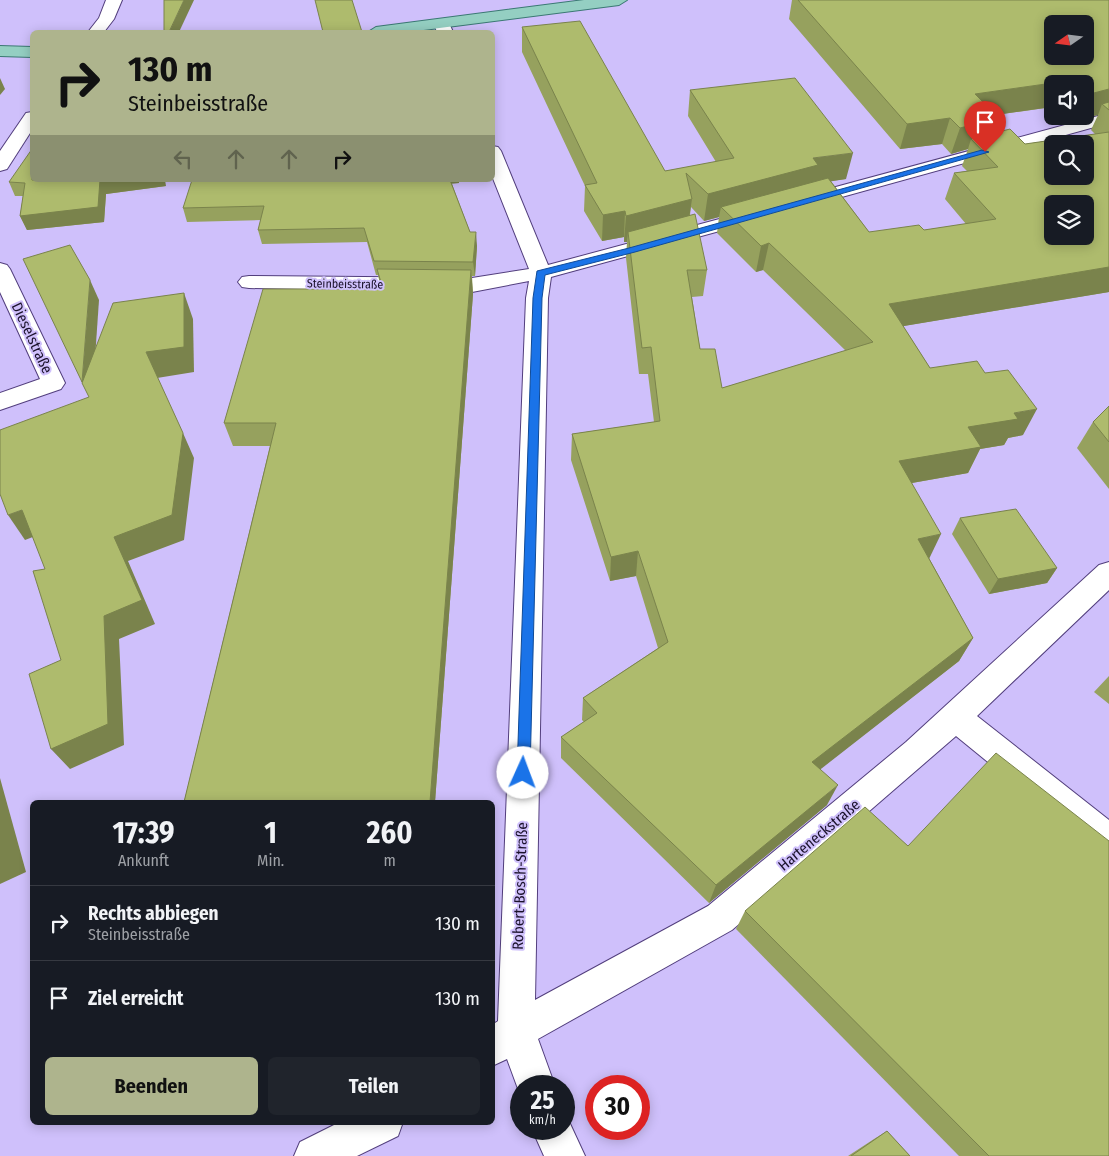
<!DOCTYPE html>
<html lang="de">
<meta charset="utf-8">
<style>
:root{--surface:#171b24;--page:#20242c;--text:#f1f3f6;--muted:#9ea1a6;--line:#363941;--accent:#aeb48d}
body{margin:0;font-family:"Fira Sans Condensed",sans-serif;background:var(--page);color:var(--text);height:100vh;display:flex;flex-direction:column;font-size:19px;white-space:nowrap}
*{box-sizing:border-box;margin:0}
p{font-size:16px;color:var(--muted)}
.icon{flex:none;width:28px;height:28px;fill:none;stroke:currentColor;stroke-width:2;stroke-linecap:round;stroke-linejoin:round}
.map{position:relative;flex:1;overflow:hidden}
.details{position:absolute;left:30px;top:800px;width:465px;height:325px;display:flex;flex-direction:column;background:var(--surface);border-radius:8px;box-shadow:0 2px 12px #0003}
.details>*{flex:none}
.banner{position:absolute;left:30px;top:30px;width:465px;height:152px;border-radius:8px;box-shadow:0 2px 12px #0003;background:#aeb48d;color:#111;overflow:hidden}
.needle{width:32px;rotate:256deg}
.buttons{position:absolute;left:1044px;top:15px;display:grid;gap:10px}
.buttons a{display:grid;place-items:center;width:50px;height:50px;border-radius:8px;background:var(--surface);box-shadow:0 2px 12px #0003;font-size:25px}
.speed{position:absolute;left:510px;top:1075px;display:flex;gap:10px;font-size:25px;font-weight:700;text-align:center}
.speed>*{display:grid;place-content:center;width:65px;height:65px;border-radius:50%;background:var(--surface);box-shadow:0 2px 12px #0003;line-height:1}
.speed small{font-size:12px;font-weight:400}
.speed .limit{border:8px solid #d22;background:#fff;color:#111}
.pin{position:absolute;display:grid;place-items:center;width:42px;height:42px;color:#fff;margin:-51px -21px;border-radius:50% 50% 50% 0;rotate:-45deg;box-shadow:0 0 5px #0007}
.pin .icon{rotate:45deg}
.me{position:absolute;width:55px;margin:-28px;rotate:2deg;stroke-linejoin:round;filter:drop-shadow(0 0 4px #0008)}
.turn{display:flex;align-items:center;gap:18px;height:105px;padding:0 15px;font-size:22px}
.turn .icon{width:65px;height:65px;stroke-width:2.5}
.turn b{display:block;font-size:35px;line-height:42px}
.lanes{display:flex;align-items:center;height:48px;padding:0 15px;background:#0003;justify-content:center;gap:25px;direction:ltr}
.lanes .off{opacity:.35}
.eta{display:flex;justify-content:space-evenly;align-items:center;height:85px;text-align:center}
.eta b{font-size:30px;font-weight:700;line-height:35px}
.action{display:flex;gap:10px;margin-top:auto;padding:10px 15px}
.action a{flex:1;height:58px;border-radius:8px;background:var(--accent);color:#111;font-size:20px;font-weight:700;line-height:58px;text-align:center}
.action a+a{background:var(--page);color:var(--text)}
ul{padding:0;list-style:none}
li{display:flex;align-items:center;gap:15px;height:75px;padding:0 15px;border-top:1px solid var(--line)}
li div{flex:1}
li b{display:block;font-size:19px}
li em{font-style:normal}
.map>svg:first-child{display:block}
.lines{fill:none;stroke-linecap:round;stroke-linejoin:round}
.minor-casing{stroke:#523e7d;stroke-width:2}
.major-casing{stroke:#3b7873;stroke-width:2}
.minor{fill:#fff;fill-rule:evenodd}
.major{fill:#94cfc2;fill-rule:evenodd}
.wall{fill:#96a15e;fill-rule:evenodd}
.shaded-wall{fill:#7a834c}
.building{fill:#aebb6d;stroke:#7a834c;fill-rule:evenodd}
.route{fill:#1a73e8;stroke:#114b97}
.labels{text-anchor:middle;stroke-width:4;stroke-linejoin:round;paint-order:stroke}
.far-street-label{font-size:12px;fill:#1b122c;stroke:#cfc0fb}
.street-label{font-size:15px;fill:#1b122c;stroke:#cfc0fb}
</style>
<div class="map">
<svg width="1109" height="1156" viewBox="0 0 1109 1156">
<rect width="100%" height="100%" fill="#cfc0fb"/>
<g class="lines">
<defs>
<g id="minor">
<path d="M106 0H122L114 19 104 32H88L99 18Z"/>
<path d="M442 19 448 21 453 32H437L434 24Z"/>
<path d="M32 112V130L7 169 0 171V151L26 113Z"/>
<path d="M1109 113V123L802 208 795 206 792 202 795 198Z"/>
<path d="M492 146 498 147 501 151 548 265 753 210 760 212 763 216 760 220 551 277 548 298 535 1000 708 906 906 742 1099 565 1109 562V590L977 716 1109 820V856L1097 851 956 736 732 930 538 1039 555 1086H521V1097L507 1059 492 1066V1025L498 1021 526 298 529 281 472 292 249 288 242 287 238 282 242 277 249 276 472 278 529 269 492 176Z"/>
<path d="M0 263 7 265 10 269 65 383 61 389 0 410V393L40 379 0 292Z"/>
<path d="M564 1114 566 1115 585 1156H544L532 1129H564Z"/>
<path d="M340 1122H403L398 1136 357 1156H294L300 1142Z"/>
</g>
<g id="major">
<path d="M584 0H627L619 5 408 32H368L376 27Z"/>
<path d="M0 46 32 47V57L0 56Z"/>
</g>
</defs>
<use href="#minor" class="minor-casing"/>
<use href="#major" class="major-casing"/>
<use href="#minor" class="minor"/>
<use href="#major" class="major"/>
</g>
<g class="wall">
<path d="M792 0H1109V292L903 326 930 368 1023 435 1008 438 1004 445 980 449 968 473 912 483 929 558 973 638 959 661 820 769 827 805 709 903 561 758V737L584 722 582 720 583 698 658 648 636 576 610 581 571 460 572 434 654 422 648 374H639L626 258 627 242H624V237L602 241 584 211 585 186 522 52V27L665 171 716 162 688 116 690 90 846 179 831 181 869 232 924 230 966 224 945 199 954 173 967 171 962 166 968 149 951 154 942 144 900 149 789 19ZM1052 84H1085V116H1075L1079 119 1098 115 1091 130 1095 134 1025 144 993 134 996 115 1052 107ZM691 207 704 221 719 217 717 233 756 272 763 270 846 351 722 388 700 349 692 297 703 296 707 270 690 215Z"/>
<path d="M9 182 166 186 106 194 104 222 27 230 20 216 23 196H15Z"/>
<path d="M459 183 452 184 470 232 477 246 475 276H472L473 294 435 802H184L270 446H233L224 423 381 289 378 275H376L367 242 262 244 258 230 261 220 187 222 183 208Z"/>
<path d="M1109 406V489L1077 448 1093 422Z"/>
<path d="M960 518 1057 568 1047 583 989 594 952 534Z"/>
<path d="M1109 676V704L1094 692Z"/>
<path d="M908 846 1109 1156H959L736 929 745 911Z"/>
<path d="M887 1131 910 1156H848L874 1139Z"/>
</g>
<g class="shaded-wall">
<path d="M184 0H194L179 32H169Z"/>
<path d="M0 78 5 89 0 95Z"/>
<path d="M1074 80 1072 84H1052V107L966 119 975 94Z"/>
<path d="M1109 89V110L1102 104 1098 115 1079 119 1080 116H1085V105L1090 94Z"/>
<path d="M950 118 942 144 900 149 907 124Z"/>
<path d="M999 118 989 144 971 139 968 149 951 154 960 128Z"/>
<path d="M853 153 846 179 814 184 721 207 719 217 704 221 708 194 813 158Z"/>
<path d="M100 180H165L166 186 106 194 104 222 27 230 20 216Z"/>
<path d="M448 180H459V183L448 184Z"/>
<path d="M692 199 688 225 628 232 627 242H624L626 216Z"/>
<path d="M625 211 624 237 602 241 603 215Z"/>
<path d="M476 232 477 246 475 276 473 262Z"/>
<path d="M769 243 763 270 756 272 761 246Z"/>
<path d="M1109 267V292L880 330 889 304Z"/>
<path d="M471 270 473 294 435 802H430Z"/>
<path d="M90 280 99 300 92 402 82 382Z"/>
<path d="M184 293 193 319 194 372 157 378 146 352Z"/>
<path d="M1037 409 1023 435 1008 438 1004 445 980 449 968 473 889 487 899 461 968 427 1014 413Z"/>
<path d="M183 433 194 458 184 540 128 561 155 624 119 639 124 745 70 769 51 749 104 616 114 537Z"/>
<path d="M22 510 38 535 25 540 8 515Z"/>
<path d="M941 534 929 559 918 539Z"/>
<path d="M638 551 636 576 610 581 611 557Z"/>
<path d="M1057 568 1047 583 989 594 998 579Z"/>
<path d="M973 638 959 661 803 783 812 762Z"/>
<path d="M0 778 26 872 0 884Z"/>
<path d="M838 785 827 805 709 903 716 885Z"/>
</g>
<g class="building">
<path d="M164 0H184L169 32H164Z"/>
<path d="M315 0H352L362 32H323Z"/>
<path d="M798 0H1109V89L1090 94 1085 90V84H1078L1074 80 975 94 999 118 960 128 950 118 907 124ZM1052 24H1085V56H1052Z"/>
<path d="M580 21 665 171 734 158 690 90 795 78 853 153 813 158 818 165 708 194 686 173 692 199 626 216 625 211 603 215 585 185 597 183 522 27Z"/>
<path d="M1109 102V110L1102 104Z"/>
<path d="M1010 129 1025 144 1109 132V267L889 304 930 368 977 361 985 373 1008 370 1037 409 1014 413 1018 419 968 427 981 447 899 461 941 534 918 539 973 638 812 762 838 785 716 885 561 737 597 713 583 698 668 642 638 551 611 557 572 434 660 421 651 347 642 348 628 232 695 214 707 270H687L700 349H715L722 388 873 342 769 243 761 246 721 207 828 178 869 232 919 225 924 230 996 219 954 173 998 167 971 139ZM1052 144H1085V176H1052ZM1052 204H1085V236H1052Z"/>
<path d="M32 149V180H103H100L98 207 20 216 25 183 9 182Z"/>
<path d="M192 180H450L470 232H476L473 262 374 261 364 228 258 230 264 206 183 208Z"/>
<path d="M70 245 90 280 82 382 23 259Z"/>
<path d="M377 269 471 270 430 802H184L276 423H224L263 289H383Z"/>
<path d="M184 293V347L146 352 183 433 172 515 114 537 142 600 104 616 108 724 51 749 29 674 61 660 33 571 45 569 22 510 8 515 0 494V430L89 397 82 383 113 303Z"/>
<path d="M1109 406V442L1093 422Z"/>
<path d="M1016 509 1057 568 998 579 960 518Z"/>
<path d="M996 753 1109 841V1156H989L745 911 865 807 908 846Z"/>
<path d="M887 1131 910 1156H851Z"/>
</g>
<path class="route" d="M982 150 989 152 635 252 545 275 542 298 530 773 528 777 523 779 519 777 517 773 533 298 537 271 629 248Z"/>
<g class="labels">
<g class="far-street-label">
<text transform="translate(345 284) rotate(1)" y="4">Steinbeisstraße</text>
</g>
<g class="street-label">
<text transform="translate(32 338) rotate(65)" y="5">Dieselstraße</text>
<text transform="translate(819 835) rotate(-40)" y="5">Harteneckstraße</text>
<text transform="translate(520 886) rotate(-88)" y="5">Robert-Bosch-Straße</text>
</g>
</g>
</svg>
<div class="buttons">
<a><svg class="needle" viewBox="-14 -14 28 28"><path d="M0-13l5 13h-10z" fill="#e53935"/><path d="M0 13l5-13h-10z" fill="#9ea1a6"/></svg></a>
<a><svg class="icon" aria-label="sound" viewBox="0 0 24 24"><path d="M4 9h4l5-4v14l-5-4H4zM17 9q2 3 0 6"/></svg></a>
<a><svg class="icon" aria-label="search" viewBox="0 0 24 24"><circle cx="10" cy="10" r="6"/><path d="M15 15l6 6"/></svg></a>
<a><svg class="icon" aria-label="layers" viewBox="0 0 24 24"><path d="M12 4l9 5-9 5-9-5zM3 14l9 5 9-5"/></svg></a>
</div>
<div class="speed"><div>25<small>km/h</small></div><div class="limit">30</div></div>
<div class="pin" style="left:985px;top:152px;background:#d93025"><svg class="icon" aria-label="arrive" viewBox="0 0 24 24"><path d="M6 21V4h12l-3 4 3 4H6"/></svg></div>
<svg class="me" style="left:523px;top:773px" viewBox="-20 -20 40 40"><circle r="19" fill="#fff"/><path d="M0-13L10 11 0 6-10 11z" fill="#1a73e8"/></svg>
<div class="banner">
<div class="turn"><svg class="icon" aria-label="right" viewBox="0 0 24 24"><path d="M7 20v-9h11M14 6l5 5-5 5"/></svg><div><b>130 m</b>Steinbeisstraße</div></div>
<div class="lanes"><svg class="icon off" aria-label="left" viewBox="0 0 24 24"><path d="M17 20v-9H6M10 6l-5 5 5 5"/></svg><svg class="icon off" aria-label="ahead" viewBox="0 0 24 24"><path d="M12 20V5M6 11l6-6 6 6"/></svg><svg class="icon off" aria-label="ahead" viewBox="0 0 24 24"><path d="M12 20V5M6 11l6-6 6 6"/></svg><svg class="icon" aria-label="right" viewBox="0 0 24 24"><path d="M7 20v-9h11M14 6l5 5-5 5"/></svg></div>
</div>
<section class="details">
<div class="eta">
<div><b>17:39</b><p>Ankunft</p></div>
<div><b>1</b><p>Min.</p></div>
<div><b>260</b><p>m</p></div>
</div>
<ul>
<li><svg class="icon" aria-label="right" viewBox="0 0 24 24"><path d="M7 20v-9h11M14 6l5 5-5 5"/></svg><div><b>Rechts abbiegen</b><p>Steinbeisstraße</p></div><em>130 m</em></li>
<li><svg class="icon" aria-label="arrive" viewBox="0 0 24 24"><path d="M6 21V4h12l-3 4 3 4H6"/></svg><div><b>Ziel erreicht</b></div><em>130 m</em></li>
</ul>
<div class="action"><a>Beenden</a><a>Teilen</a></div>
</section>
</div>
